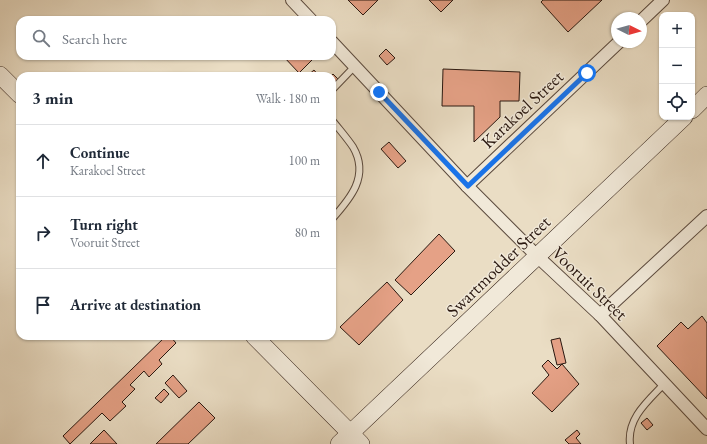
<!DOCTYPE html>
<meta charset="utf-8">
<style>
:root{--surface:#fff;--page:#f6f6f7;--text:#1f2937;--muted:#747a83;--line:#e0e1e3}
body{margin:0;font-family:"EB Garamond",serif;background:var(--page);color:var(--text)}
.controls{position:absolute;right:12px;top:12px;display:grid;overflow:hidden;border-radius:8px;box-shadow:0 1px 3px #0004}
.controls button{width:36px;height:36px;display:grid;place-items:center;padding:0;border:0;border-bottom:1px solid var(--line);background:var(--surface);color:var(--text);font:20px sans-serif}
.compass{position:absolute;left:611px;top:12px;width:36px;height:36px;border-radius:50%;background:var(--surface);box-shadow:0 1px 3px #0004;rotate:95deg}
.stop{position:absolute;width:12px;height:12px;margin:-9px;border:3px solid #1a73e8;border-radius:50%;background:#fff}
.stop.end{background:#1a73e8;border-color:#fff;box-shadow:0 1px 4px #0008}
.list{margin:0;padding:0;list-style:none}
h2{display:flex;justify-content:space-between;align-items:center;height:52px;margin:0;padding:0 16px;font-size:17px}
h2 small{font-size:13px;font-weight:400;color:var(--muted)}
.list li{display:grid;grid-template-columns:26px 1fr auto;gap:12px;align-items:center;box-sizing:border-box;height:72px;padding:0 16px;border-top:1px solid var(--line)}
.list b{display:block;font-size:15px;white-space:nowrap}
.list p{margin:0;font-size:13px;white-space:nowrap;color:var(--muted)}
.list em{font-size:13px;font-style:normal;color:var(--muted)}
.icon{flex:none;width:22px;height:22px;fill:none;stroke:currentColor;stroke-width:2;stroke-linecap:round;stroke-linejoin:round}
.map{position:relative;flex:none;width:707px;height:444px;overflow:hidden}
.search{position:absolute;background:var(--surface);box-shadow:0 1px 3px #0004;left:16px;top:16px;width:320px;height:44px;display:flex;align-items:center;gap:10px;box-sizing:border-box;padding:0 14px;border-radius:12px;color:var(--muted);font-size:15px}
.panel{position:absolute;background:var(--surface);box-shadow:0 1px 3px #0004;left:16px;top:72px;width:320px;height:268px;border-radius:12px}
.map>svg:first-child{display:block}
</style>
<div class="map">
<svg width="707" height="444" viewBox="0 0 707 444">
<rect width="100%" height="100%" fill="#eaddc4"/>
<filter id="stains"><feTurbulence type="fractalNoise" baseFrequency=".005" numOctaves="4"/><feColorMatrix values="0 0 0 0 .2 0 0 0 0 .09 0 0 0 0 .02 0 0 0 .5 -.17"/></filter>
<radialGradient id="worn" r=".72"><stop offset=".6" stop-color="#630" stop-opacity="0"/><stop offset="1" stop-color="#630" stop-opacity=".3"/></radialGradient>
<!-- building -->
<g fill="#e5a186" stroke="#2a1810">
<path d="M 348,0 L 378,0 L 363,15 Z"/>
<path d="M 429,0 L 453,0 L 441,12 Z"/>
<path d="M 543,0 L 602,0 L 568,32 L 541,2 Z"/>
<path d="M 386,49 L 395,58 L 387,65 L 379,56 Z"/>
<path d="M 283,56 L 316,56 L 299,73 Z"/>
<path d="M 443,69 L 520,72 L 519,101 L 500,101 L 500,117 L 474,142 L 474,106 L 442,106 Z"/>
<path d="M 314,70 L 319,76 L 307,76 Z"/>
<path d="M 333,74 L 339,80 L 334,84 L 332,83 L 332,76 L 331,76 Z"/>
<path d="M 389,142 L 406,161 L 398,168 L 381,149 Z"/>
<path d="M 439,234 L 455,251 L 411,295 L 395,280 Z"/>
<path d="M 387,282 L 403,300 L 359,345 L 340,327 Z"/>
<path d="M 702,316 L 707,323 L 707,399 L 657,346 L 681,322 L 688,329 Z"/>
<path d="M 166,336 L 170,336 L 176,343 L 159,360 L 162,364 L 149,377 L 144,371 L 130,385 L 135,389 L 122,402 L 126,406 L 110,421 L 102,413 L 70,444 L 63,436 Z"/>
<path d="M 560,338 L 566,363 L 557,365 L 551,340 Z"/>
<path d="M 548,360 L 557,369 L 562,364 L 579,384 L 552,412 L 532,393 L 549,375 L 542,366 Z"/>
<path d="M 173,375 L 187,391 L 179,398 L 165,383 Z"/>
<path d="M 164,389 L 169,394 L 161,403 L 155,398 Z"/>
<path d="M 199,402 L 215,418 L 188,444 L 156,444 Z"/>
<path d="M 647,418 L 653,425 L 647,430 L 641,423 Z"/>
<path d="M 104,430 L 117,444 L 90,444 Z"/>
<path d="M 577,430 L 580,434 L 576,438 L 581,444 L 569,444 L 565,440 Z"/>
</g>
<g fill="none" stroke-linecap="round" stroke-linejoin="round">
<!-- lane casing -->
<g stroke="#5a493d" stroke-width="8">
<g id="lane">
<path d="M 332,90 L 355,66"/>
<path d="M 332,120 C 339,129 347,138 353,147 C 370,176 350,199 332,219"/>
<path d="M 630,444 C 627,418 648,401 664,384"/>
</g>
</g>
<!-- street casing -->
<g stroke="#5a493d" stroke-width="14">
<g id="street">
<path d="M 292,0 L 311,20"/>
<path d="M 641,21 L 663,0"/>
<path d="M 332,42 L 467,186 L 537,256 L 600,315 L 707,429"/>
<path d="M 467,186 L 619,42"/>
<path d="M 600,315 L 707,216"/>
</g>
</g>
<!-- secondary casing -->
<g stroke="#2a1810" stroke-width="18">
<g id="secondary">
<path d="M 0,75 L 20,95"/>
<path d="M 692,110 L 707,95"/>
<path d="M 254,336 L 361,444"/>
<path d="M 339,444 L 684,117"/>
</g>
</g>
<!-- lane -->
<use href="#lane" stroke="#f1e9d9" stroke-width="6"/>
<!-- street -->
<use href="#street" stroke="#f1e9d9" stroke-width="12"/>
<!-- secondary -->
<use href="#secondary" stroke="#f1e9d9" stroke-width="17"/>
</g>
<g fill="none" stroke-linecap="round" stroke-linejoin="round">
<!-- route -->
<path stroke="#1a73e8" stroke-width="5" d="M 379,92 L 468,186 L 587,73"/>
</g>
<g text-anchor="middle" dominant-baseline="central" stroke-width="3" stroke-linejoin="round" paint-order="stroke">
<!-- street labels -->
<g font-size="18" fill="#2a1810" stroke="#f1e9d9">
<text transform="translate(522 109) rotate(-43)">Karakoel Street</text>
<text transform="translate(498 266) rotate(-44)">Swartmodder Street</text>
<text transform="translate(590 283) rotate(44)">Vooruit Street</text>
</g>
</g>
<rect width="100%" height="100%" filter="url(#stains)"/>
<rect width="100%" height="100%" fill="url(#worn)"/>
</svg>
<div class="controls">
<button>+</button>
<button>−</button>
<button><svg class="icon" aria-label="locate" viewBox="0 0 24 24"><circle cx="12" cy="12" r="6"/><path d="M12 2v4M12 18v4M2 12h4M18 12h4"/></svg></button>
</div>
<svg class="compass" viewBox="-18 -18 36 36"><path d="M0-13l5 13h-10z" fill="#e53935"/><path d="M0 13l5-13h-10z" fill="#747a83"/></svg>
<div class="stop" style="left:587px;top:73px"></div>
<div class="stop end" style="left:379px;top:92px"></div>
<div class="search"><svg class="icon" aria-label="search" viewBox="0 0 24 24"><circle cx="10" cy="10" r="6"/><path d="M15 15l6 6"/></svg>Search here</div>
<section class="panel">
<h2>3 min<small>Walk · 180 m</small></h2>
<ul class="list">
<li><svg class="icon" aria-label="ahead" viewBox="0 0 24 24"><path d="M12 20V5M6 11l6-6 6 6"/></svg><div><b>Continue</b><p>Karakoel Street</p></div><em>100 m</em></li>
<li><svg class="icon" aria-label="right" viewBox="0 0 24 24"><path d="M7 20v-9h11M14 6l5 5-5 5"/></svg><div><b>Turn right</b><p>Vooruit Street</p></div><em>80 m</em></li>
<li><svg class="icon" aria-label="arrive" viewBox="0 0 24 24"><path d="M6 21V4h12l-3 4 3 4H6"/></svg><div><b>Arrive at destination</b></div></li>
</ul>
</section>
</div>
